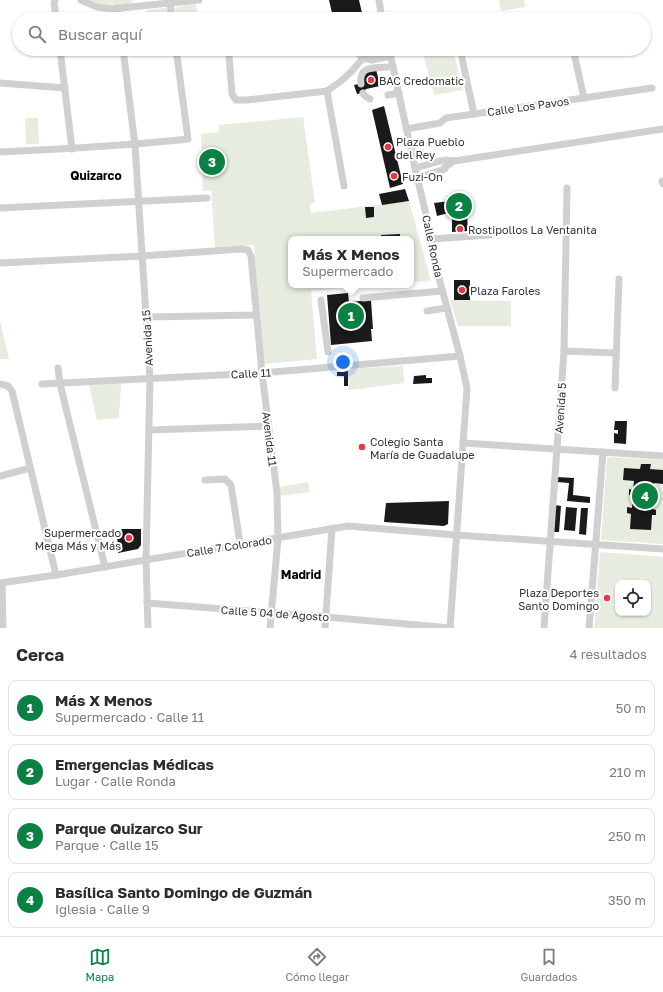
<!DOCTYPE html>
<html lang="es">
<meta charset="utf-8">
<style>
:root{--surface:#fff;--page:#f7f7f7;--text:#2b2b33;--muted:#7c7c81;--line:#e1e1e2;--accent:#0b8043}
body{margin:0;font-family:"Golos Text",sans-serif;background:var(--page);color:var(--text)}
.controls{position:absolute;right:12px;bottom:12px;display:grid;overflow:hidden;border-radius:8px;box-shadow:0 1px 3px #0004}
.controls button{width:36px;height:36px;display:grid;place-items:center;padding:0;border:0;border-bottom:1px solid var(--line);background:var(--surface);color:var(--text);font:20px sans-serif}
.you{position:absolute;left:343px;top:362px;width:14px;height:14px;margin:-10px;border:3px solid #fff;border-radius:50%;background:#1a73e8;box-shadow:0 0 0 6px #1a73e833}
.badge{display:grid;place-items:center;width:26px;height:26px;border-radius:50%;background:var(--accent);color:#fff;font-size:13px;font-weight:700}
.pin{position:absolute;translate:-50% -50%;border:2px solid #fff;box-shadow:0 1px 4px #0006}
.popup{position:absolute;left:288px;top:236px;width:126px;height:52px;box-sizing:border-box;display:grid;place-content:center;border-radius:8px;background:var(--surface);filter:drop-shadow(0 1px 3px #0005);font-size:13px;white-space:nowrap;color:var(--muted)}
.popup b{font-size:15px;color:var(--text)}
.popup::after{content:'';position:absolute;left:50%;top:100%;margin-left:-8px;border:8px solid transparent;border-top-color:var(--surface)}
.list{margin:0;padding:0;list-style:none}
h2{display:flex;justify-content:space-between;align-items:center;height:52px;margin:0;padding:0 16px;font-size:17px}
h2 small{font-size:13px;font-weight:400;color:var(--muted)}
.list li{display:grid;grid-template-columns:26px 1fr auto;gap:12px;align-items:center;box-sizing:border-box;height:56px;margin:0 8px 8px;padding:0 8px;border:1px solid var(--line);border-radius:8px}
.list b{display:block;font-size:15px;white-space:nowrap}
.list p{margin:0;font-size:13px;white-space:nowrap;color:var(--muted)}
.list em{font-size:13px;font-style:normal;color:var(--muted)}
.icon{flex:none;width:22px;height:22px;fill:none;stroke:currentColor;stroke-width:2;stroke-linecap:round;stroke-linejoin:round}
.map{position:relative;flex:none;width:663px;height:628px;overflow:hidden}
.search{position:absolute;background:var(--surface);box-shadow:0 1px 3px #0004;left:12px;right:12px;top:12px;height:44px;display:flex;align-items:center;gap:10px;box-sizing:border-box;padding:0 14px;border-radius:22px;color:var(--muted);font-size:15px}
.sheet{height:308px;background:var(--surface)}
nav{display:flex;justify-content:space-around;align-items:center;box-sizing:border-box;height:56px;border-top:1px solid var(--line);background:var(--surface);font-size:11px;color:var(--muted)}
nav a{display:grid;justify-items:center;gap:2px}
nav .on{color:var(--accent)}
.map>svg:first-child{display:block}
</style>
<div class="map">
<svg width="663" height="628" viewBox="0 0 663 628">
<rect width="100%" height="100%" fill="#fff"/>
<!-- green -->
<g fill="#e6ecdf" fill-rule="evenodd">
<path d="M 91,0 L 133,0 L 133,3 C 120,5 103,8 91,0 Z"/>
<path d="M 499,0 L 524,0 L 525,7 L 501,11 Z"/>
<path d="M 196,4 L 198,19 L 176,19 L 175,8 L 180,6 Z"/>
<path d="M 166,8 L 169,12 L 169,19 L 147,19 L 146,10 Z"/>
<path d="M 422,49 L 453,49 L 463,90 L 434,95 Z"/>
<path d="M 303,117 L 315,203 L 310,204 L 311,213 L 409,201 L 431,281 L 411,282 L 411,239 L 291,239 L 291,285 L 380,285 L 311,291 L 317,359 L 265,364 L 261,360 L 254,245 L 215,247 L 211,190 L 203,191 L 201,134 L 219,132 L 219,125 Z"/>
<path d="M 25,118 L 38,118 L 39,144 L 26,144 Z"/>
<path d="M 450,300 L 511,301 L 511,326 L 458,326 Z"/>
<path d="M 0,321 L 9,359 L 0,359 Z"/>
<path d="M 403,366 L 404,383 L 349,390 L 348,369 Z"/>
<path d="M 121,384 L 119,418 L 97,420 L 89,385 Z"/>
<path d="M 607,457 L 663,460 L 663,470 L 650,469 L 651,464 L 641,464 L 640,469 L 624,468 L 623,480 L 634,481 L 633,490 L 629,490 L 629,495 L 633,495 L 632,508 L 627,508 L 627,513 L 655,515 L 656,510 L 653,509 L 653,497 L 657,497 L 657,491 L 654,491 L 654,483 L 663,484 L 663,544 L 601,540 Z"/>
<path d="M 308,482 L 310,492 L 279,496 L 279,487 Z"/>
<path d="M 600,552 L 663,557 L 663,628 L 594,628 ZM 618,583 L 648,583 L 648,613 L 618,613 Z"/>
</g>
<!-- building -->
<g fill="#1a1a1a">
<path d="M 329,0 L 359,0 L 363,17 L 361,17 L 361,19 L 341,19 L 339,12 L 332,13 Z"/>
<path d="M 376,69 L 380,86 L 366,89 L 363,93 L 357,94 L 354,85 L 364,83 L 364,72 Z"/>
<path d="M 384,106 L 403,184 L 390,188 L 372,110 Z"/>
<path d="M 405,189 L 409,201 L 382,205 L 379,194 Z"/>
<path d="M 466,199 L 468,231 L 452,232 L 452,212 L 437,216 L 434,203 Z"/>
<path d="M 365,207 L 374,207 L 374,217 L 366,218 Z"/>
<path d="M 400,234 L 400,239 L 381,239 L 381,235 Z"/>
<rect x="454" y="280" width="16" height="20"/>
<path d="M 348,293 L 349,302 L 371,300 L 373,329 L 371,329 L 372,341 L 331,345 L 327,295 Z"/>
<path d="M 348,369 L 348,386 L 344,386 L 344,376 L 337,376 L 337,372 L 344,372 L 344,370 Z"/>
<path d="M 426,375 L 426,378 L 432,378 L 432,383 L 413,384 L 414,376 Z"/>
<path d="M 615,421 L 627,421 L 626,444 L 614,443 L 614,433 L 618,434 L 618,430 L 614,430 Z"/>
<path d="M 641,464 L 651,464 L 650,469 L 663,470 L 663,484 L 654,483 L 654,491 L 657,491 L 657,497 L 653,497 L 653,509 L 656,510 L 656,515 L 652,515 L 651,530 L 630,529 L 631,514 L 627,513 L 627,507 L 632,508 L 633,495 L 629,495 L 629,489 L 633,490 L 634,481 L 623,480 L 624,468 L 640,469 Z"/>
<path d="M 557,477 L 574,478 L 573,495 L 590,497 L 590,503 L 567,501 L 569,483 L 557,482 Z"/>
<path d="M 449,501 L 448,524 L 444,526 L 384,522 L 386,503 Z"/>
<path d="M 555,505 L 561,506 L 559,532 L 553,532 Z"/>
<path d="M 566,507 L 577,508 L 575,531 L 564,530 Z"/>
<path d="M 581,508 L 588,508 L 586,535 L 579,534 Z"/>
<path d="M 121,529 L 141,529 L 141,545 L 138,549 L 118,553 L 117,531 L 122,531 Z"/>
</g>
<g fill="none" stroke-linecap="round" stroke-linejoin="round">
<!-- minor -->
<g stroke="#d0d0d0" stroke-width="7">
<path d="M 55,0 L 54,3 L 56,19"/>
<path d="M 81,0 L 97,7 L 111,9 L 199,0"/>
<path d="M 379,0 L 382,19"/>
<path d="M 170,3 L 172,19"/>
<path d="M 117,8 L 119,19"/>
<path d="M 60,49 L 72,149"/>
<path d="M 123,49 L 135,145 L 150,378 L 146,559 L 148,628"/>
<path d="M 233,49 L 230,52 L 229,55 L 232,94 L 236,100 L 247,100 L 327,91 L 341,81 L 352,71 L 363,58"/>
<path d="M 353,49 L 363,58 L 372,60 L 391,56"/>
<path d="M 389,49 L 415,168 L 428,223 L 439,278 L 460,356 L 467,388 L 450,628"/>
<path d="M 460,49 L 474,114"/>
<path d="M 573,49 L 584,98"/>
<path d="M 0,83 L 65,88"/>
<path d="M 361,84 C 358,62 380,70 393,66"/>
<path d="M 327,91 L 344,186"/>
<path d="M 363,93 L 365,96 L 370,99"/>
<path d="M 388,95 L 399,93"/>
<path d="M 406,129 L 440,123 L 446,118 L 652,88"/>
<path d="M 0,152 C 63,149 125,146 188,139 L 176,49"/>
<path d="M 415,168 L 444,160 L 454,161 L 663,129"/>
<path d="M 417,178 L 445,169 L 445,167 L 454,161"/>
<path d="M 662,181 L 663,184"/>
<path d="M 0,208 L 207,198"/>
<path d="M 432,239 L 490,235"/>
<path d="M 0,263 L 142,256 L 242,249 L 248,250 L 251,256 L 262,373 L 277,493 L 278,539 L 270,628"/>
<path d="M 363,298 L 442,291"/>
<path d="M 321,300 L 328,352"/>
<path d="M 427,311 L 447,308"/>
<path d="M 146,317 L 256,315"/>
<path d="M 564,351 L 616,353"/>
<path d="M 58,368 L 60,384 L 105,567"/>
<path d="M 0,384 L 8,386 L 12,391 L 56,575"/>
<path d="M 42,384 L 262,373 L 460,356"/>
<path d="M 615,388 L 619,279"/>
<path d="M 149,430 L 268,426"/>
<path d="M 463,443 L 663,456"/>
<path d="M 0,476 L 30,468"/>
<path d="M 205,480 L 225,479 L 231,485 L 240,543"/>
<path d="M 0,583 L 56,575 L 348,526 L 456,535 L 663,549"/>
<path d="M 2,583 L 3,628"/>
<path d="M 147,603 L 326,617 L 451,628"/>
<path d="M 325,628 L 332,528"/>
<path d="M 544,628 L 564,351 L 567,188"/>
<path d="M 589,628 L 603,452"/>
</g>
</g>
<!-- markers -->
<g fill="#e63946" stroke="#fff" stroke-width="1.5">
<circle cx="371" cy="80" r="4"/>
<circle cx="388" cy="147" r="4"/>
<circle cx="394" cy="176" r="4"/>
<circle cx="460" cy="229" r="4"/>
<circle cx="462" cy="290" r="4"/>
<circle cx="362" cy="447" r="4"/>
<circle cx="129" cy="538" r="4"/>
<circle cx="607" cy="598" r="4"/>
</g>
<g text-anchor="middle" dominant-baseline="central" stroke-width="4" stroke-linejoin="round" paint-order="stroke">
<!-- poi labels -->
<g font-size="11" fill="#333" stroke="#fff" text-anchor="start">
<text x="379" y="80">BAC Credomatic</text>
<text x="396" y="141">Plaza Pueblo<tspan x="396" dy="13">del Rey</tspan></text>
<text x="402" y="176">Fuzi-On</text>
<text x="468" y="229">Rostipollos La Ventanita</text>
<text x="470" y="290">Plaza Faroles</text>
<text x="370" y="441">Colegio Santa<tspan x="370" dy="13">María de Guadalupe</tspan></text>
<text x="121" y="532" text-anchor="end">Supermercado<tspan x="121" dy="13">Mega Más y Más</tspan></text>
<text x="599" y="592" text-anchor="end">Plaza Deportes<tspan x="599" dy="13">Santo Domingo</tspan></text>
</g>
<!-- street labels -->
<g font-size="11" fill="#333" stroke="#fff">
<text transform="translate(528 106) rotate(-8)">Calle Los Pavos</text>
<text transform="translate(433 246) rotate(78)">Calle Ronda</text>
<text transform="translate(147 338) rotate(-93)">Avenida 15</text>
<text transform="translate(251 373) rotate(-3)">Calle 11</text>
<text transform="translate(560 408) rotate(-86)">Avenida 5</text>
<text transform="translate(270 439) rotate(83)">Avenida 11</text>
<text transform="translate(229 546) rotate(-9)">Calle 7 Colorado</text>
<text transform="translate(275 613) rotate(4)">Calle 5 04 de Agosto</text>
</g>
<!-- neighbourhood labels -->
<g font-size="12" font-weight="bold" fill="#000" stroke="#fff">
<text x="96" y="175">Quizarco</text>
<text x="301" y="574">Madrid</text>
</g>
</g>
</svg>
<div class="controls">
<button><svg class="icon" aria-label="locate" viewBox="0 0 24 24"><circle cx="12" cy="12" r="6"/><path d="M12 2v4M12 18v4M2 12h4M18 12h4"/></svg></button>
</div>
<div class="you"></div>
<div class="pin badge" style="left:351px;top:316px">1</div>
<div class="popup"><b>Más X Menos</b>Supermercado</div>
<div class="pin badge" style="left:459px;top:206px">2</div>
<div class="pin badge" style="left:212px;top:162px">3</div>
<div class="pin badge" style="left:645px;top:496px">4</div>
<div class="search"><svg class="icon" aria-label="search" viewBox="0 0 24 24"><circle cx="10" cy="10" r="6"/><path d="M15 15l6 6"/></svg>Buscar aquí</div>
</div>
<section class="sheet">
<h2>Cerca<small>4 resultados</small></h2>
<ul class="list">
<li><span class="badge">1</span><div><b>Más X Menos</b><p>Supermercado · Calle 11</p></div><em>50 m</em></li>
<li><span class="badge">2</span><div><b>Emergencias Médicas</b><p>Lugar · Calle Ronda</p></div><em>210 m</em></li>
<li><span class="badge">3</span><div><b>Parque Quizarco Sur</b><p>Parque · Calle 15</p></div><em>250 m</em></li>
<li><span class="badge">4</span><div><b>Basílica Santo Domingo de Guzmán</b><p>Iglesia · Calle 9</p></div><em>350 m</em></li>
</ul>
</section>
<nav>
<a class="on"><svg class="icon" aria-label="map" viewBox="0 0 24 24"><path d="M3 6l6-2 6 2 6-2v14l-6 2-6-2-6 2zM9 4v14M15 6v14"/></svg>Mapa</a>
<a><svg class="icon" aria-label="directions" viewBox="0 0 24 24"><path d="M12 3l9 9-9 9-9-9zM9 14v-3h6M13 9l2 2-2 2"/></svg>Cómo llegar</a>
<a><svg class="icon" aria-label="saved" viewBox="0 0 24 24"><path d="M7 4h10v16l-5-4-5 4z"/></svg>Guardados</a>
</nav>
